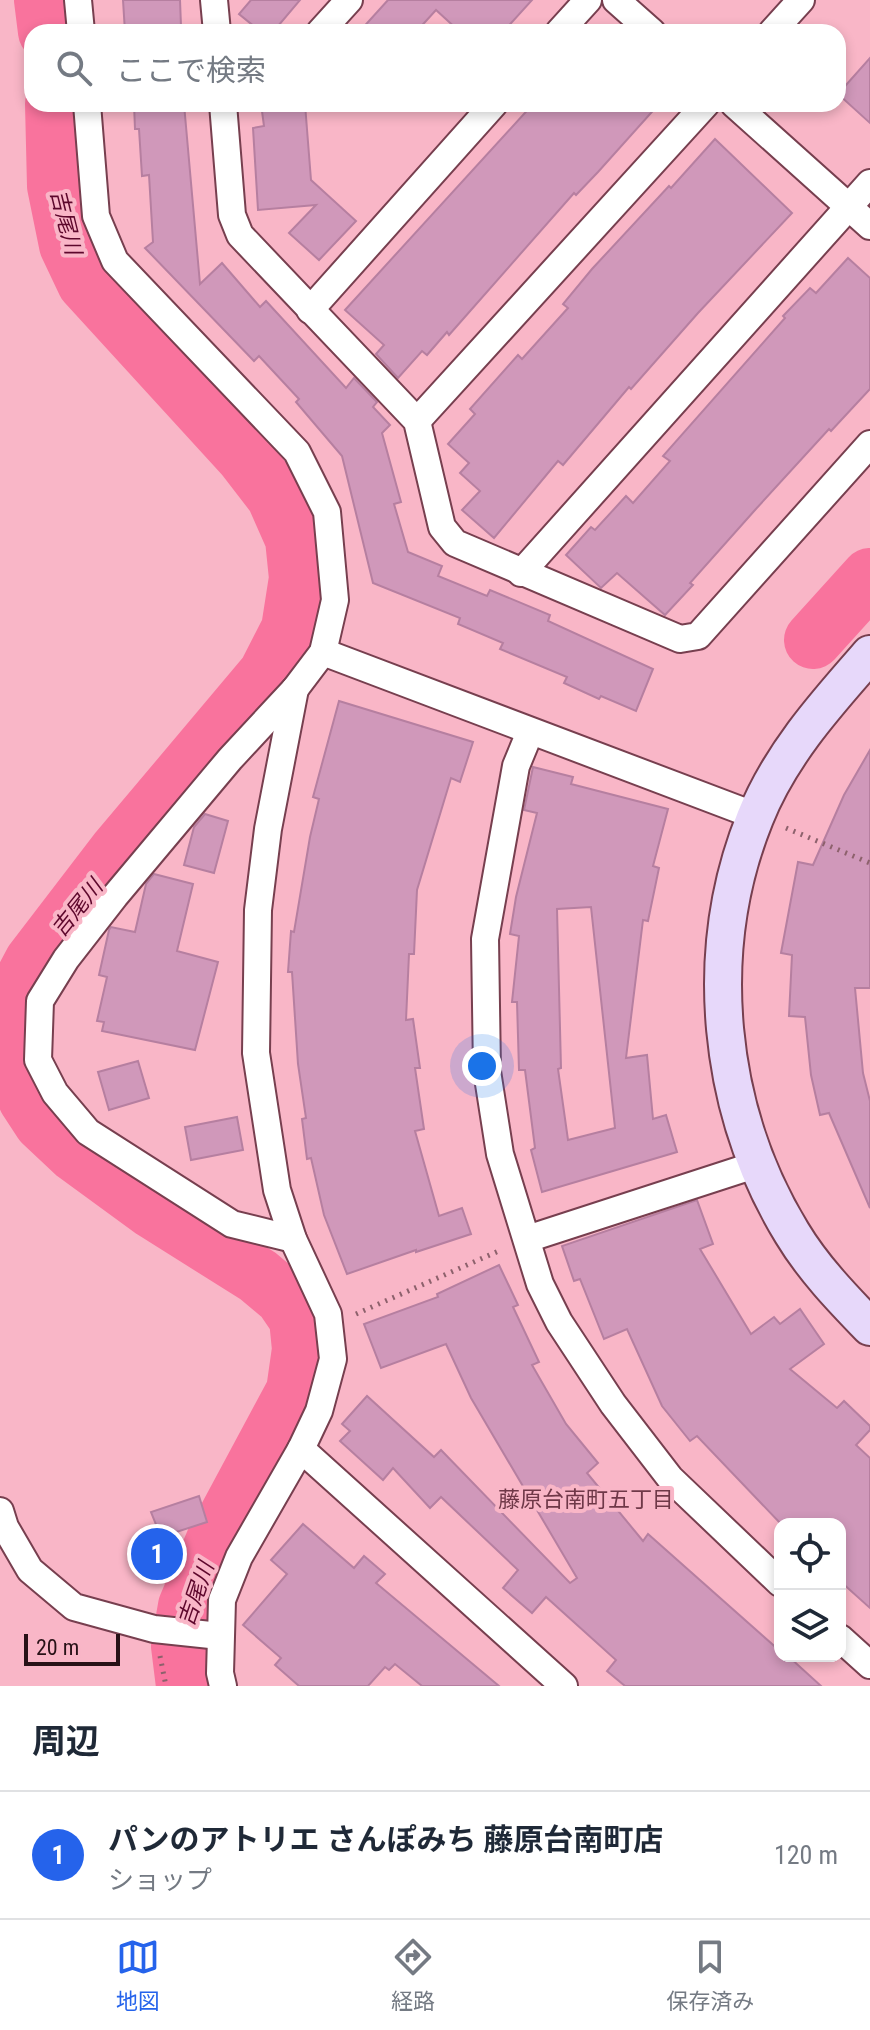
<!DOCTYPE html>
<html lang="ja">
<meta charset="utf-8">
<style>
:root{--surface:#fff;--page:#f2f2f3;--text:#1f2937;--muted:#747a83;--line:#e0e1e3;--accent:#2563eb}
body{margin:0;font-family:"Roboto Condensed","Noto Sans JP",sans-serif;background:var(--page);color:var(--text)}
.controls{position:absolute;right:24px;bottom:24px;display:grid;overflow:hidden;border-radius:16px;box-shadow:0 4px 12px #0003}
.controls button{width:72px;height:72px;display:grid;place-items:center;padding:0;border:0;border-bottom:2px solid var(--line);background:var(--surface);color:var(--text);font:40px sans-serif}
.scale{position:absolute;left:24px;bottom:20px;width:96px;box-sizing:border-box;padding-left:8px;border:4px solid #281117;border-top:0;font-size:22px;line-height:28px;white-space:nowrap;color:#281117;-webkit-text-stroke:6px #f9b6c7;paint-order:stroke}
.you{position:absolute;left:482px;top:1066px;width:28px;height:28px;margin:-20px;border:6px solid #fff;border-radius:50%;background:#1a73e8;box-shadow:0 0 0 12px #1a73e833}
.badge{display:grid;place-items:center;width:52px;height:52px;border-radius:50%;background:var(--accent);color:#fff;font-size:26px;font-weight:700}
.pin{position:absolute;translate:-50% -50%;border:4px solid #fff;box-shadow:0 2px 8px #0006}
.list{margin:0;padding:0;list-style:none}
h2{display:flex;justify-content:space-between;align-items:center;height:104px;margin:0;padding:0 32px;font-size:34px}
h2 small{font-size:26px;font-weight:400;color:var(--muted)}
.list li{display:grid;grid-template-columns:52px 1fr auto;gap:24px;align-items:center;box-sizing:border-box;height:128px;padding:0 32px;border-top:2px solid var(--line)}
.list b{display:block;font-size:30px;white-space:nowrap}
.list p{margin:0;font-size:26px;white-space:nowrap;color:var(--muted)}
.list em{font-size:26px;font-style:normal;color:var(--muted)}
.icon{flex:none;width:44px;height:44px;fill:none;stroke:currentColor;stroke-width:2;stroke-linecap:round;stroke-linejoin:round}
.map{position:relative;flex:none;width:870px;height:1686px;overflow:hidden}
.search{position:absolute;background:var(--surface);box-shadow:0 4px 12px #0003;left:24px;right:24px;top:24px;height:88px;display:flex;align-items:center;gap:20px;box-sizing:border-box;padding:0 28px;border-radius:24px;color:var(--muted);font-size:30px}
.sheet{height:232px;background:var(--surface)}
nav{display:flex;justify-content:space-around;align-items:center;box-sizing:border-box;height:112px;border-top:2px solid var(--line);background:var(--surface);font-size:22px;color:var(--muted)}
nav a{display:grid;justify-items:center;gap:4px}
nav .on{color:var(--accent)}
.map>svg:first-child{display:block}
</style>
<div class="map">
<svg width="870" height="1686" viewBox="0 0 870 1686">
<rect width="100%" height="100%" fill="#f9b6c7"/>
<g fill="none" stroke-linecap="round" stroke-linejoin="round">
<!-- river -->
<g stroke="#f9739d" stroke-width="58">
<path d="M 43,0 L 47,32"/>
<path d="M 54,104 L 56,186 L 68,245 L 86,283 L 245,457 L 275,496 L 294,539 L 298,578 L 290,629 L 267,674 L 118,851 L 33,962 L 17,992 L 13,1031 L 17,1070 L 27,1099 L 42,1122 L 75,1153 L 153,1210 L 258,1276 L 283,1297 L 298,1319 L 301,1349 L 295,1391 L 215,1540 L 187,1606 L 180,1646 L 185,1686"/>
<path d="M 813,640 L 870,577"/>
</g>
</g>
<!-- building -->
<g fill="#d098ba" stroke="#b67fa0" stroke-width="2" fill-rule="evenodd">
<path d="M 123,0 L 180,0 L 181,26 L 160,27 L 161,32 L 125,32 Z"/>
<path d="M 251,0 L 300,0 L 273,32 L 261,32 L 239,14 Z"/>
<path d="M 388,0 L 532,0 L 503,32 L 460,32 L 436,10 L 416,32 L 359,32 Z"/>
<path d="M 870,58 L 870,123 L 838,94 Z"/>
<path d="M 134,104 L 184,104 L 200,284 L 222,263 L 260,307 L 266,301 L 346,388 L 354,378 L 377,402 L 373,407 L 390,425 L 382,433 L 401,502 L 394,504 L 408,552 L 442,566 L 438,576 L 487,596 L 490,590 L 550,615 L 548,621 L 653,669 L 636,711 L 601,696 L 599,699 L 564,683 L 567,677 L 500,649 L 503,643 L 458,624 L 460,618 L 373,583 L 342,456 L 296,402 L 299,399 L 259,356 L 254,361 L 145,248 L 153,242 L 149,175 L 142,176 L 139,129 L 135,129 Z"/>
<path d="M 261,104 L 305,104 L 311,180 L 356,221 L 319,260 L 289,233 L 316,205 L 258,210 L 253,128 L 264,126 Z"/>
<path d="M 533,104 L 659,104 L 598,172 L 576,195 L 574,193 L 449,335 L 447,332 L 427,355 L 422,351 L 398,378 L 376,354 L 384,345 L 345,310 Z"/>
<path d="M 715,139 L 792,213 L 698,313 L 631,389 L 629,387 L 563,465 L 558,461 L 494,538 L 462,510 L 480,491 L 460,473 L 469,463 L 448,444 L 475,414 L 470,409 L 518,355 L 522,359 L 568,308 L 563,304 L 592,269 L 669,186 L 671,188 Z"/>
<path d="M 848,258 L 870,278 L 870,389 L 831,431 L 829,429 L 755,510 L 690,583 L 693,585 L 665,615 L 617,573 L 601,588 L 566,555 L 591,527 L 595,530 L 626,496 L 633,503 L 670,461 L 663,456 L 785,318 L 783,316 L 810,288 L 816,293 Z"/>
<path d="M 339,701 L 473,742 L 460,782 L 451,778 L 417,890 L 414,954 L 409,954 L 406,1020 L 413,1019 L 420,1068 L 415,1068 L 424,1129 L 415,1131 L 439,1216 L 462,1208 L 471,1234 L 416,1252 L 416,1250 L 347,1274 L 324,1215 L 311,1158 L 307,1159 L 302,1119 L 306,1118 L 298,1064 L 292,972 L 288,972 L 291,931 L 294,932 L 310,837 L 319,799 L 313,797 Z"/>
<path d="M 870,750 L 870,988 L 855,988 L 863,1073 L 870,1101 L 870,1208 L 829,1113 L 820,1115 L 811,1075 L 805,1017 L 789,1016 L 792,955 L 781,953 L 798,862 L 813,865 L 844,795 Z"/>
<path d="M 533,767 L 573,777 L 571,784 L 668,809 L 653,866 L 659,868 L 648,921 L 643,920 L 626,1058 L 647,1055 L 653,1119 L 666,1115 L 677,1152 L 542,1192 L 531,1150 L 535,1148 L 525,1070 L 519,1070 L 517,1002 L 512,1002 L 519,936 L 510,934 L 516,897 L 537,813 L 524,810 ZM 591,907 L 615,1128 L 568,1140 L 558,1069 L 561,1068 L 557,909 Z"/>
<path d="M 205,814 L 228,821 L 214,873 L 184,865 L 194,827 Z"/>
<path d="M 154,874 L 193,884 L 177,951 L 218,962 L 195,1050 L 102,1031 L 104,1022 L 97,1021 L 107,977 L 99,975 L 109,930 L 111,927 L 135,932 L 146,884 Z"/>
<path d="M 138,1061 L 149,1098 L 109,1110 L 98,1072 Z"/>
<path d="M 237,1117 L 243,1150 L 191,1160 L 185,1127 Z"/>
<path d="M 697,1200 L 713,1244 L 700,1249 L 751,1334 L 774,1317 L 780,1324 L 800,1309 L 824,1344 L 790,1369 L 837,1408 L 844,1401 L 870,1426 L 870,1430 L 856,1445 L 870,1458 L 870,1608 L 840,1581 L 840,1524 L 781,1524 L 697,1436 L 690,1441 L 662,1406 L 627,1329 L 604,1339 L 580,1279 L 574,1281 L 562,1246 Z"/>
<path d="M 499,1265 L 518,1305 L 513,1307 L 539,1362 L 532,1365 L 566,1424 L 598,1463 L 587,1473 L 643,1541 L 648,1534 L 780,1651 L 780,1656 L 788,1656 L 821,1686 L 625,1686 L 607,1671 L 616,1660 L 546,1597 L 532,1613 L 503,1588 L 518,1570 L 441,1497 L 430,1508 L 393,1468 L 383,1480 L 340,1441 L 350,1431 L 342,1424 L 367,1396 L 434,1457 L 441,1450 L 570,1583 L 577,1578 L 471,1398 L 446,1344 L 381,1368 L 364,1324 L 438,1297 L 437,1294 Z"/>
<path d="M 199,1496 L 207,1522 L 161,1537 L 151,1512 Z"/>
<path d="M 303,1524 L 354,1568 L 364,1556 L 385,1574 L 376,1583 L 499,1686 L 422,1686 L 395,1664 L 389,1670 L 385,1667 L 368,1686 L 299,1686 L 275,1665 L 281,1658 L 243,1625 L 287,1574 L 271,1560 Z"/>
</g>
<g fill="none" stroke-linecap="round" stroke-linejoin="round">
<!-- street casing -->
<g stroke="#773f4f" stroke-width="30">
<g id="street">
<path d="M 78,0 L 81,32"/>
<path d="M 214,0 L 217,32"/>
<path d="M 616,0 L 652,32"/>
<path d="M 320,32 L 349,0"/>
<path d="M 559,32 L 588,0"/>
<path d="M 772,32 L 801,0"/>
<path d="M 87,104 L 96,216 L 115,261 L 297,452 L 327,512 L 335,600 L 323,652 L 295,689 L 230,759 L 115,896 L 66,959 L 40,1001 L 38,1060 L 55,1093 L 88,1132 L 232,1224 L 293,1239"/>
<path d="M 223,104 L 232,215 L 240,235 L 417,421 L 442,527 L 455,543 L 680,639 L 698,636 L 870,444"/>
<path d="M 734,104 L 870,226"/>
<path d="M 310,310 L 494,104"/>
<path d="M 417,421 L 706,104"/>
<path d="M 521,573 L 870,183"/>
<path d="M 323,652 L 756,816"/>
<path d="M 530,732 L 516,766 L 485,939 L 487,1071 L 500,1154 L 540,1284 L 559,1322 L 613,1404 L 670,1478 L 780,1583"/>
<path d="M 527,1239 L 758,1164"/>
<path d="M 301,1449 L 564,1686"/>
<path d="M 0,1511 L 5,1527 L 30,1570 L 74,1607 L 154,1629 L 220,1636"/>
<path d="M 840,1638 L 870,1665"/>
<path d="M 223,1686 L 220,1673 L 222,1600 L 239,1557 L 301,1449 L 319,1411 L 333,1359 L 328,1314 L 293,1239 L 277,1190 L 256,1053 L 258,910 L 268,829 L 295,689"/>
</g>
</g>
<!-- secondary casing -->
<g stroke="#773f4f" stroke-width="40">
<path id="secondary" d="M 870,654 C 826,704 780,755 755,818 C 701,952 717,1110 792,1233 C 813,1268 842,1298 870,1327"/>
</g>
<!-- path -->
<g stroke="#8d616c" stroke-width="5" stroke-dasharray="2 6" stroke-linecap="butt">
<path d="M 786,828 L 870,863"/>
<path d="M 356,1314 L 501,1250"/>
<path d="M 160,1656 L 166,1686"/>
</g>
<!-- street -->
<use href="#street" stroke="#fff" stroke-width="26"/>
<!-- secondary -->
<use href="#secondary" stroke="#e7d8fa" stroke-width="36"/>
</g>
<g text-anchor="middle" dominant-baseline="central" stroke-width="8" stroke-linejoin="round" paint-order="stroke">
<!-- water labels -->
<g font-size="22" font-style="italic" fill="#5d072c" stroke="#f9b6c7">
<text transform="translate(66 222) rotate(76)">吉尾川</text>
<text transform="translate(77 908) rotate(-51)">吉尾川</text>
<text transform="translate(196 1594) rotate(-71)">吉尾川</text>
</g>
<!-- neighbourhood labels -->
<g font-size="22" fill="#6f3848" stroke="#f9b6c7">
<text x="586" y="1499">藤原台南町五丁目</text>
</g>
</g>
</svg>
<div class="controls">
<button><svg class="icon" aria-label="locate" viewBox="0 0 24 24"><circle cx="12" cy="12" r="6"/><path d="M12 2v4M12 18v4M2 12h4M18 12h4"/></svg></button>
<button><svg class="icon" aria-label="layers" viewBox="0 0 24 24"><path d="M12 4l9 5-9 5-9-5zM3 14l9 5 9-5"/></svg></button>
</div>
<div class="scale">20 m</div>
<div class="you"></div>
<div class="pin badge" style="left:157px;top:1554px">1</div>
<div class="search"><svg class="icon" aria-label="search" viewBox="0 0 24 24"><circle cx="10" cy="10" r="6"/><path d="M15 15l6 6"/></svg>ここで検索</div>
</div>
<section class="sheet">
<h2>周辺<small></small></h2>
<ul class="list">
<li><span class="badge">1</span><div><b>パンのアトリエ さんぽみち 藤原台南町店</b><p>ショップ</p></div><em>120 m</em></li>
</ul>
</section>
<nav>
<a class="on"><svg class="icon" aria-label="map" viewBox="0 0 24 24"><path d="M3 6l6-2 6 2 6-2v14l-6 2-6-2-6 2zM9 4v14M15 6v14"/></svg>地図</a>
<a><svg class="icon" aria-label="directions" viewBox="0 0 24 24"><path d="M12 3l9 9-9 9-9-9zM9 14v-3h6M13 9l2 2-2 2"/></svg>経路</a>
<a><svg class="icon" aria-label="saved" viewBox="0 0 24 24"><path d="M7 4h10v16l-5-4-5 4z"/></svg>保存済み</a>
</nav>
